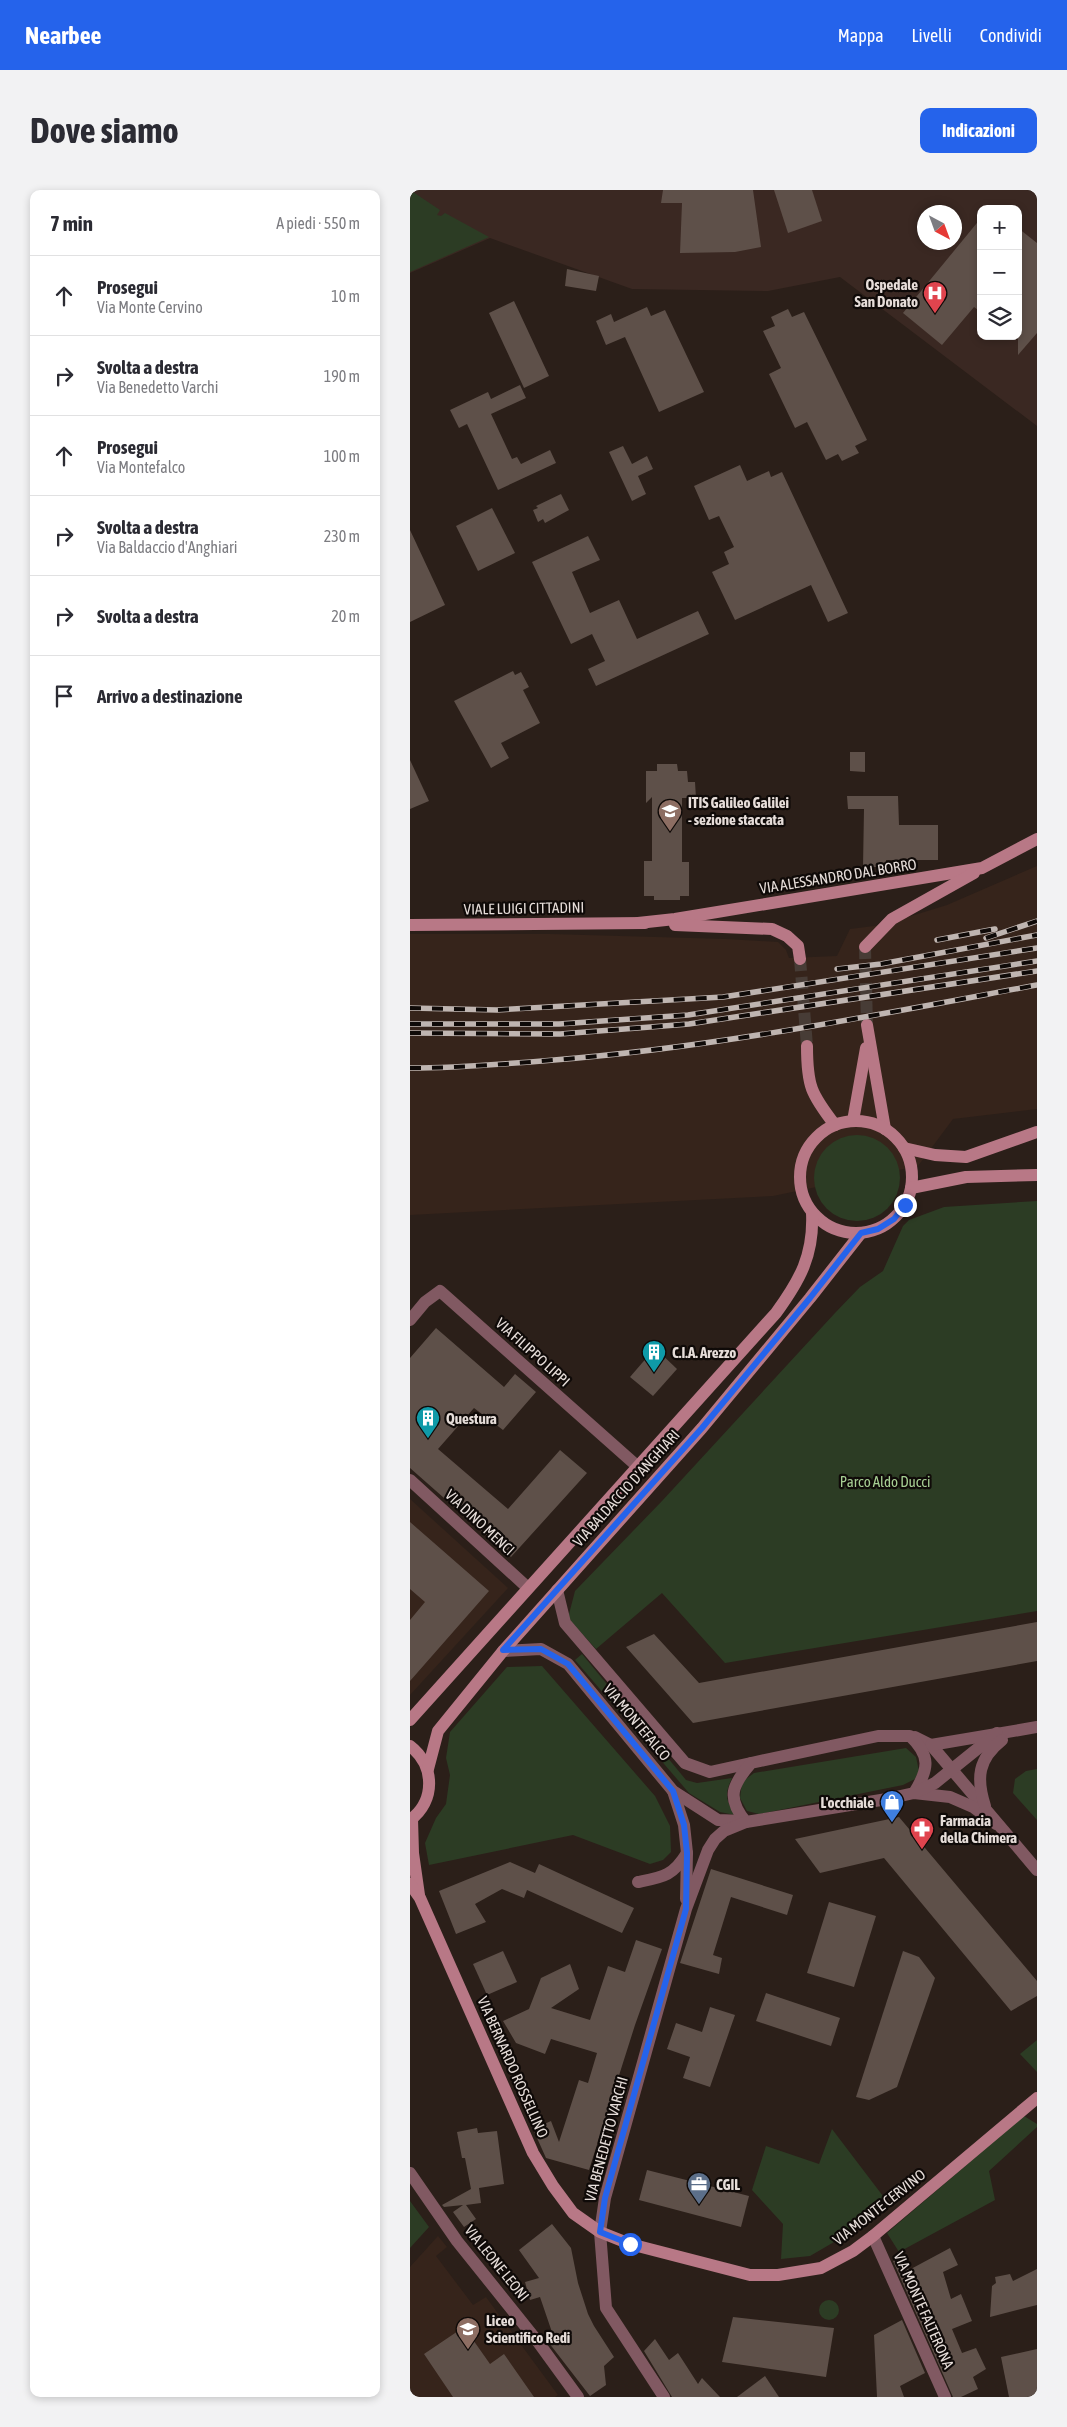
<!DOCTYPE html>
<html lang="it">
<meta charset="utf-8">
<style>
:root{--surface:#fff;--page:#f2f2f3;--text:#2b2b33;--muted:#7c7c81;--line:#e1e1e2;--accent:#2563eb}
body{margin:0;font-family:"Asap Condensed",sans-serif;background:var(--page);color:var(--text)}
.controls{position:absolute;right:15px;top:15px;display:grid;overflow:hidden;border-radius:10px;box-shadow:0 2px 8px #0003}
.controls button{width:45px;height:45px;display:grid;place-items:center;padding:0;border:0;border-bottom:1px solid var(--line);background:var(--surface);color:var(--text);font:25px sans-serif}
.compass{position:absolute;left:507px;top:15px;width:45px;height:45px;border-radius:50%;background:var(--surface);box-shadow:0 2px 8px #0003;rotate:139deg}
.stop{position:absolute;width:15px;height:15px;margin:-11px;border:4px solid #2563eb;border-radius:50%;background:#fff}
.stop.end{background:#2563eb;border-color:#fff;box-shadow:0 1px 5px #0008}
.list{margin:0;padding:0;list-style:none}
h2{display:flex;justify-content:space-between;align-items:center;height:65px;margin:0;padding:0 20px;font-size:21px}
h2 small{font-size:16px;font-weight:400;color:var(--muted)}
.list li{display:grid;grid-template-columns:32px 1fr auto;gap:15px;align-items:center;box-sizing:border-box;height:80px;padding:0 20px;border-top:1px solid var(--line)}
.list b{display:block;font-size:19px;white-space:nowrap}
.list p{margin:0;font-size:16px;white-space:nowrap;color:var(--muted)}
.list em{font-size:16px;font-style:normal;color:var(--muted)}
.icon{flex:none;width:28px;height:28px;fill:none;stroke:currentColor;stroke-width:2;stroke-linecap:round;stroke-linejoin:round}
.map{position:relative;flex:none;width:627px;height:2207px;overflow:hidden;border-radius:10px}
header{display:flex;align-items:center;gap:30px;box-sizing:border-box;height:70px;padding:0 25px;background:var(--accent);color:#fff}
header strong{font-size:24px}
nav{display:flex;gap:28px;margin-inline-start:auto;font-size:18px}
.intro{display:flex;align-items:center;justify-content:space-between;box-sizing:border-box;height:120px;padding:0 30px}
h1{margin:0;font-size:35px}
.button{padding:12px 22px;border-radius:10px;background:var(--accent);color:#fff;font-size:18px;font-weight:700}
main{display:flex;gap:30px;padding:0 30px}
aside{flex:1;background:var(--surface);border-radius:10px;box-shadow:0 2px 8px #0003}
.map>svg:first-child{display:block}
</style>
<header>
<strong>Nearbee</strong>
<nav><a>Mappa</a><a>Livelli</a><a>Condividi</a></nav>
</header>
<div class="intro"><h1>Dove siamo</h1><a class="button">Indicazioni</a></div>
<main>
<aside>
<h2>7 min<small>A piedi · 550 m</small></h2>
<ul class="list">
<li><svg class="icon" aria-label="ahead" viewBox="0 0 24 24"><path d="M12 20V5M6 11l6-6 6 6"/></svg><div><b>Prosegui</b><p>Via Monte Cervino</p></div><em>10 m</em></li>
<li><svg class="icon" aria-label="right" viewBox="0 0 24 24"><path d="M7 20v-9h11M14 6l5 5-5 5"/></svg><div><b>Svolta a destra</b><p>Via Benedetto Varchi</p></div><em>190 m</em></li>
<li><svg class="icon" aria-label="ahead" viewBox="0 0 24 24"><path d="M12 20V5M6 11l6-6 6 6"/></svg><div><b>Prosegui</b><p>Via Montefalco</p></div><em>100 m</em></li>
<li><svg class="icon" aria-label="right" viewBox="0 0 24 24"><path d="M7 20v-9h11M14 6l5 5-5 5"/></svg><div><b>Svolta a destra</b><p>Via Baldaccio d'Anghiari</p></div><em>230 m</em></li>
<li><svg class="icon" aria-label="right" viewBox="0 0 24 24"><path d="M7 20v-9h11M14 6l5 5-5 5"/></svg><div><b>Svolta a destra</b></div><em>20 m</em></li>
<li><svg class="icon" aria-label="arrive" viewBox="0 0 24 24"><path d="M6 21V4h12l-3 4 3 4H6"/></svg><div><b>Arrivo a destinazione</b></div></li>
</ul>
</aside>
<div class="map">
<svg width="627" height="2207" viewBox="0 0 627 2207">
<rect width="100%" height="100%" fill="#2b1f19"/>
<!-- built -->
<g fill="#36241b">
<path d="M 627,676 L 627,919 L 543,929 L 508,976 L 363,1006 L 0,1025 L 0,744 L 140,744 L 316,749 L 368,752 L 376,760 L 379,768 L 427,766 L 440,739 L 472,735 L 537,715 Z"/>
<path d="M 0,1309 L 98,1398 L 0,1505 Z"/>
<path d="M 28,2046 L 37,2057 L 26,2066 L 63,2115 L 76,2107 L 148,2205 L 145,2207 L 0,2207 L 0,2077 Z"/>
</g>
<!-- medical -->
<path fill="#3a2822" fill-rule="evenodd" d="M 0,0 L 627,0 L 627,236 L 430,87 L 358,101 L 222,99 L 80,48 L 0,83 ZM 571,19 L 608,19 L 608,146 L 571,146 ZM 514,22 L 544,22 L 544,52 L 514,52 Z"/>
<!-- green -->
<g fill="#2c3c24">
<path d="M 0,0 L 30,20 L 27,25 L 31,26 L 35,23 L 79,47 L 0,82 Z"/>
<circle cx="447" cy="988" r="43"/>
<path d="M 627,1011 L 627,1421 L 315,1473 L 252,1403 L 186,1459 L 158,1428 L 165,1401 L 252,1311 L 425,1123 L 450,1097 L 473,1081 L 493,1036 L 499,1030 L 534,1017 Z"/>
<path d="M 172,1464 L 276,1590 L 287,1593 L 322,1588 C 314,1605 316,1610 325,1625 L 310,1622 L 279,1603 L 165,1470 Z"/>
<path d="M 132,1476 L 245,1606 L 260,1636 L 261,1662 L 253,1670 L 240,1674 L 163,1645 L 19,1675 L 15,1653 L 26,1628 L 36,1614 L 40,1585 L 36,1568 L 40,1542 L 97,1477 Z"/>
<path d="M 496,1558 L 506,1567 L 509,1581 L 505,1589 L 493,1595 L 349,1624 L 337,1621 L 330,1608 L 332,1592 L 344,1583 Z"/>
<path d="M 627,1579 L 627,1630 L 603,1603 L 605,1589 L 616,1581 Z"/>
<path d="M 627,1850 L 627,1882 L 610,1864 Z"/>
<path d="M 614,1926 L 627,1934 L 627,1937 L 579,1981 L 585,2010 L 489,2062 L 477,2043 Z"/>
<path d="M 422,1939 L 479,2014 L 443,2041 L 400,2066 L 371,2069 L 373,2034 L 342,2000 L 356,1956 L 409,1974 Z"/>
<path d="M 0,2011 L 19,2037 L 0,2058 Z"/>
<circle cx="419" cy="2120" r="10"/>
</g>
<!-- building -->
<g fill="#5e5049">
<path d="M 253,0 L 343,0 L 351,57 L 325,62 L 270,63 L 272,13 L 251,13 Z"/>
<path d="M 364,0 L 402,0 L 412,31 L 378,43 Z"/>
<path d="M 571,28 L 571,122 L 564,117 L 532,155 L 493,123 Z"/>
<path d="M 608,38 L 627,53 L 627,143 L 608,165 Z"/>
<path d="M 157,79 L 189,86 L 186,101 L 155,96 Z"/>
<path d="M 104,111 L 139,186 L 114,198 L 79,123 Z"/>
<path d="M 237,117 L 241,126 L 255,120 L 294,202 L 249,222 L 215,147 L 196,155 L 186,131 L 201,124 L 204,132 Z"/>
<path d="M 378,119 L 382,127 L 394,122 L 457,250 L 445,256 L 449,263 L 432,271 L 428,264 L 416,270 L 397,232 L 385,238 L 359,184 L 371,178 L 353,141 L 365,136 L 361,127 Z"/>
<path d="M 110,195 L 116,208 L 81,224 L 102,269 L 107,267 L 111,274 L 140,260 L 146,273 L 88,300 L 57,234 L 49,238 L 40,220 L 78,202 L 81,209 Z"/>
<path d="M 213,256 L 222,274 L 237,266 L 243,279 L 228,286 L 236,304 L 222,311 L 199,262 Z"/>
<path d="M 330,275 L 337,291 L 359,281 L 361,287 L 372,282 L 438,423 L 418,432 L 401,395 L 325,430 L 302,382 L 319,374 L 314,362 L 324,357 L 309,326 L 299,330 L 284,296 Z"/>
<path d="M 151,304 L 159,320 L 135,333 L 133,329 L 128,332 L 123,320 L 128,318 L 126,316 Z"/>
<path d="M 82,318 L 105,363 L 68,381 L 46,336 Z"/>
<path d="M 0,340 L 35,415 L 0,432 Z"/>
<path d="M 178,346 L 190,370 L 162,382 L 180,423 L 209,410 L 227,449 L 288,421 L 299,444 L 186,496 L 178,479 L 195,471 L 182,444 L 161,454 L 122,372 Z"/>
<path d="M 103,481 L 105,485 L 111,482 L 119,497 L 113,500 L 130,533 L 91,553 L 99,568 L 81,578 L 44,511 Z"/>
<path d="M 440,562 L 455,562 L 455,582 L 440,581 Z"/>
<path d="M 0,570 L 19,611 L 0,619 Z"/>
<path d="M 247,574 L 267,574 L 268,581 L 277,581 L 278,592 L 285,592 L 286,608 L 272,608 L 272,672 L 279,672 L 279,706 L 270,706 L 270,710 L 244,710 L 244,706 L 234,706 L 234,671 L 242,671 L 242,607 L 236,613 L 236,581 L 247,581 Z"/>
<path d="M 437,606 L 488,606 L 489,635 L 528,635 L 528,670 L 476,670 L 476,677 L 453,677 L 454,619 L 438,619 Z"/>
<path d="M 26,1138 L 94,1197 L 105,1184 L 126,1202 L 93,1240 L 64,1218 L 28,1259 L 98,1319 L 150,1260 L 177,1283 L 101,1367 L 0,1278 L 0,1168 Z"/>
<path d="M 245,1158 L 267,1179 L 243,1206 L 220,1187 Z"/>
<path d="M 0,1332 L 79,1401 L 0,1491 L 0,1430 L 15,1412 L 0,1399 Z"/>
<path d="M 627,1432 L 627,1471 L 283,1533 L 216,1457 L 244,1444 L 289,1493 Z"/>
<path d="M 489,1627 L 627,1791 L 627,1806 L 601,1821 L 474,1668 L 410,1683 L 385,1649 Z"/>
<path d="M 100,1672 L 125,1683 L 129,1674 L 224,1718 L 212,1743 L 117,1700 L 114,1708 L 92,1699 L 65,1714 L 76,1732 L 46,1744 L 29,1701 Z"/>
<path d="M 301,1679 L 383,1705 L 377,1725 L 321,1707 L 303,1765 L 312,1768 L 309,1784 L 270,1773 Z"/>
<path d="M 419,1712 L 466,1726 L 444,1797 L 397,1783 Z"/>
<path d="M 226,1750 L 252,1759 L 225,1835 L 179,1980 L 136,1968 L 123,1939 L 141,1931 L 149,1952 L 169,1890 L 178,1893 L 187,1863 L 141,1849 L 135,1864 L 106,1853 L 93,1831 L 119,1819 L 131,1788 L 160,1774 L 169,1799 L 141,1818 L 180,1830 L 198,1776 L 215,1782 Z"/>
<path d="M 93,1761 L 107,1792 L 77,1805 L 63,1774 Z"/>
<path d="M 493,1761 L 509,1767 L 525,1788 L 487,1897 L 459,1910 L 446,1907 Z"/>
<path d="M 356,1803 L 430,1828 L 421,1856 L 346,1831 Z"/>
<path d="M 300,1817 L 325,1825 L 300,1897 L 273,1888 L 280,1867 L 257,1859 L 266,1833 L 292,1842 Z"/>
<path d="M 67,1938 L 68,1943 L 87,1941 L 94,1994 L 69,1998 L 71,2013 L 56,2015 L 66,2029 L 54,2037 L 43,2022 L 53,2015 L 34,2017 L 32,2015 L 61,1999 L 55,1968 L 52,1968 L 47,1942 Z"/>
<path d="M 237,1980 L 339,2006 L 331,2037 L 229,2010 Z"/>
<path d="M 142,2034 L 161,2058 L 168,2093 L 178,2124 L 184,2136 L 204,2167 L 194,2176 L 196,2195 L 180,2206 L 139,2153 L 145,2151 L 130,2107 L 120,2110 L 115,2092 L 129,2088 L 109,2060 Z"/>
<path d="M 540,2058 L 548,2075 L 533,2082 L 541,2109 L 551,2104 L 562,2131 L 542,2139 L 552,2163 L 566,2158 L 576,2179 L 563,2187 L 568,2199 L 551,2207 L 543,2207 L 483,2071 L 492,2066 L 499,2080 Z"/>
<path d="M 627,2079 L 627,2115 L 580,2127 L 582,2096 L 586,2093 L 585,2087 L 600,2084 L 603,2091 Z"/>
<path d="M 323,2127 L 424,2138 L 416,2187 L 312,2172 Z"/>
<path d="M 492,2130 L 515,2183 L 490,2196 L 494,2207 L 467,2207 L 464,2145 Z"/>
<path d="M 54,2137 L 80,2174 L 94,2164 L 124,2207 L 43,2207 L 14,2164 Z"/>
<path d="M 245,2149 L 259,2170 L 268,2163 L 288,2194 L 292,2188 L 310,2207 L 262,2207 L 234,2161 Z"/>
<path d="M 627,2159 L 627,2207 L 599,2207 L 591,2167 Z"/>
<path d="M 355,2186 L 369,2207 L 327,2207 Z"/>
</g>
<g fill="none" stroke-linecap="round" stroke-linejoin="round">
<!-- secondary-tunnel -->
<g stroke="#473c36" stroke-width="12" stroke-dasharray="12 6" stroke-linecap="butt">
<path d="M 455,757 L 457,835"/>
<path d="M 390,769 L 397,856"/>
</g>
<!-- minor -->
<g stroke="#815962" stroke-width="12">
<path d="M 0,1130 L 15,1112 L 30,1101 L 227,1276"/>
<path d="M 0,1290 L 118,1398"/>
<path d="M 147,1400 L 155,1433 L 275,1573 L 300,1582 L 341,1573"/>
<path d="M 93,1461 L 131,1459 L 158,1474 L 263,1601 L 308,1630 L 333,1631"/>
<path d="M 505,1547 L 521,1555 L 627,1680"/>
<path d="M 521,1555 L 627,1537"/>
<path d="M 263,1601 L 274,1635 L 277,1663 L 276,1709"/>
<path d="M 504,1603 C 519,1579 521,1566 500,1546 L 468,1546 L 341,1573 C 322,1595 316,1608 336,1632 L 477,1609 L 504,1603 L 540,1607 L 563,1617 L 586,1634"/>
<path d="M 504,1603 L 525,1593 L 587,1543"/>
<path d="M 575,1616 C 566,1588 568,1569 592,1550"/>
<path d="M 228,1692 C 253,1687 263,1686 277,1663"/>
<path d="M 0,1983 L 47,2051 L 128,2152 L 168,2207"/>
<path d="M 190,2042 L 195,2008 L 276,1719 L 298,1660 L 305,1649 L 314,1641 L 336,1632"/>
<path d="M 463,2046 L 535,2207"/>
</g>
<!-- tertiary -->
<path stroke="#815962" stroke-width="12" d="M 190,2042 L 196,2118 L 254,2207"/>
<!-- secondary -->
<g stroke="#b87886" stroke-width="12">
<path d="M 228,733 L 265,729 L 572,678 L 627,649"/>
<path d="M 0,735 L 235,733"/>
<path d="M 265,735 L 362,739 L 377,746 L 388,756 L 390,769"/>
<path d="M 455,757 L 482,729 L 564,683"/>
<path d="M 457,835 L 475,939"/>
<path d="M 397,856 C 397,896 401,904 425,935"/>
<circle cx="446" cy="987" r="56"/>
<path d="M 443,931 L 456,858"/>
<path d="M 494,958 L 525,965 L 556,967 L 627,942"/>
<path d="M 501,998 L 556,987 L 627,985"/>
<path d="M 0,1530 L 366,1123 C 390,1090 404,1065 402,1023"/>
<path d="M 0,1556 C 25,1575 26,1611 0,1630"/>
<path d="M 18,1579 L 28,1541 L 93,1461 L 292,1238 L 400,1108 L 451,1043"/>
<path d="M 2,1629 L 3,1663 L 9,1705"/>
<path d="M 0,1694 L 10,1708 L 123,1963 L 143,1996 L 163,2023 L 190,2042 L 220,2054 L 340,2085 L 368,2085 L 411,2078 L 443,2061 L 463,2046 L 627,1908"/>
</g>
<!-- rail casing -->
<g stroke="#bfb5b1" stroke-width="5.5">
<g id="rail">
<path d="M 576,748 L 627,731"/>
<path d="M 527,750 L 585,739"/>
<path d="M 427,779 L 471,774 L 627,745"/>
<path d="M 0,818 L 87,820 L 313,807 L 627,758"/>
<path d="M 0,834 L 149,834 L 278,825 L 627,771"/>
<path d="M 0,843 L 150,844 L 279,834 L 627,781"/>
<path d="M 0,878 C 48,878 96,874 144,870 C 307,857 466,825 627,795"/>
</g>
</g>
<!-- rail -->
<use href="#rail" stroke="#0f0a08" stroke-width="4" stroke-dasharray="11" stroke-linecap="butt"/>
</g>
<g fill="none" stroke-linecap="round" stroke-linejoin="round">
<!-- route -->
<path stroke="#2563eb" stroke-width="6" d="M 220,2054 L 190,2042 L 195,2008 L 276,1719 L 277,1663 L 274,1635 L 263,1601 L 158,1474 L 131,1459 L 93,1460 L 292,1238 L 400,1108 L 451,1043 L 468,1039 L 484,1029 L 495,1015"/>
</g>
<!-- icons -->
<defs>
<g id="hospital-pin" transform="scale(1.25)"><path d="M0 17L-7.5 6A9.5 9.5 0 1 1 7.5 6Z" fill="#e0444e" stroke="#0f0a08"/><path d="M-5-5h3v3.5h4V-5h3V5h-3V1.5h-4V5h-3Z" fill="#fff"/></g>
<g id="school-pin" transform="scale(1.25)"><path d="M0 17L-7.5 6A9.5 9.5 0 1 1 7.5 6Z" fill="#8d6e63" stroke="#0f0a08"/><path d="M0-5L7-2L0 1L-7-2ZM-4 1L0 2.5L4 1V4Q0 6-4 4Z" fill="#fff"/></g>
<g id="building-pin" transform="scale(1.25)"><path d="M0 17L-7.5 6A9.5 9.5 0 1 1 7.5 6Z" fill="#0f9aa8" stroke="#0f0a08"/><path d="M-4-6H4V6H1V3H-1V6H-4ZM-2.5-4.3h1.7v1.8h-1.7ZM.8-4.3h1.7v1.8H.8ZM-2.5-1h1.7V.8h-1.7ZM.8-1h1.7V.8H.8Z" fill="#fff"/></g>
<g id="shop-pin" transform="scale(1.25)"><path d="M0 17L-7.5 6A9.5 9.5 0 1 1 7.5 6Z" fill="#3f7fe0" stroke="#0f0a08"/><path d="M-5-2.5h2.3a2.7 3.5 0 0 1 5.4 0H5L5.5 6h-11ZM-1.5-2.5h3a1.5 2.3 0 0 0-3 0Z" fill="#fff"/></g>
<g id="pharmacy-pin" transform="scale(1.25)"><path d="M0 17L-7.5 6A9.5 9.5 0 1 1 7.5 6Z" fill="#e0444e" stroke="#0f0a08"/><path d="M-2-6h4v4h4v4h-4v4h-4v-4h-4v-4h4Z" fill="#fff"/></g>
<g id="office-pin" transform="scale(1.25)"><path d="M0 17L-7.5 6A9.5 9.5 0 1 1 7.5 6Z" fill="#5c6f8a" stroke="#0f0a08"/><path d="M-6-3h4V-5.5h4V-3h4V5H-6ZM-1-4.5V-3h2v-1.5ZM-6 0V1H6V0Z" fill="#fff"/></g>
<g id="university-pin" transform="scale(1.25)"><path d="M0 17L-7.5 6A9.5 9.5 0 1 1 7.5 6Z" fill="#8d6e63" stroke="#0f0a08"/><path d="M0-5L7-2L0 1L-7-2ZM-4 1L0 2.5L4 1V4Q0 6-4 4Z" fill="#fff"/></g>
</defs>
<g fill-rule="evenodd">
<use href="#hospital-pin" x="525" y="103"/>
<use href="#school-pin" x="260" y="621"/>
<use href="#building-pin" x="244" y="1162"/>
<use href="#building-pin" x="18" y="1228"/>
<use href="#shop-pin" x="482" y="1612"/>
<use href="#pharmacy-pin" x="512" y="1639"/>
<use href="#office-pin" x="289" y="1994"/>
<use href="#university-pin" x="58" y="2139"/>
</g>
<g text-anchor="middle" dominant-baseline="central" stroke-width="4.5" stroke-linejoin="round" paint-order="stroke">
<!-- poi labels -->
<g font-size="15" font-weight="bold" fill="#e6ddd9" stroke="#0f0a08" text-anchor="start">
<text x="508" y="94" text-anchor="end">Ospedale<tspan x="508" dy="17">San Donato</tspan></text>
<text x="278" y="612">ITIS Galileo Galilei<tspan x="278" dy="17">- sezione staccata</tspan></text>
<text x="262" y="1162">C.I.A. Arezzo</text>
<text x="36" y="1228">Questura</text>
<text x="464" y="1612" text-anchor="end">L'occhiale</text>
<text x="530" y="1630">Farmacia<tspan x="530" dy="17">della Chimera</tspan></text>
<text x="306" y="1994">CGIL</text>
<text x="76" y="2130">Liceo<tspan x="76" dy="17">Scientifico Redi</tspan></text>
</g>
<!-- street labels -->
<g font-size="15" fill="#e6ddd9" stroke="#0f0a08">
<text transform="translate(428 686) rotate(-9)">VIA ALESSANDRO DAL BORRO</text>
<text transform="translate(114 718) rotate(-1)">VIALE LUIGI CITTADINI</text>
<text transform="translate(123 1162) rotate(42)">VIA FILIPPO LIPPI</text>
<text transform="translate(216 1298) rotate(-48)">VIA BALDACCIO D'ANGHIARI</text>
<text transform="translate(70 1332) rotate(43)">VIA DINO MENCI</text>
<text transform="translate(227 1532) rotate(50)">VIA MONTEFALCO</text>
<text transform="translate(103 1877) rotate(66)">VIA BERNARDO ROSSELLINO</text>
<text transform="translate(196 1949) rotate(-75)">VIA BENEDETTO VARCHI</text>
<text transform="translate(469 2017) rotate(-38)">VIA MONTE CERVINO</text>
<text transform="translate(87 2073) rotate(51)">VIA LEONE LEONI</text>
<text transform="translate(514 2120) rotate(66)">VIA MONTE FALTERONA</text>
</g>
<!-- park labels -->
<g font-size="15" fill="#a6ce93" stroke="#0f0a08">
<text x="475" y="1291">Parco Aldo Ducci</text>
</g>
</g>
</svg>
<div class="controls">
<button>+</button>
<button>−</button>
<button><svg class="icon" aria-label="layers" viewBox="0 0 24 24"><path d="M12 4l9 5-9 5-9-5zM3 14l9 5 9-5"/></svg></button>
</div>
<svg class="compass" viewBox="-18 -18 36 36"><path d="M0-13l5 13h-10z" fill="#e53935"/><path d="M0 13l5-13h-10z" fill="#7c7c81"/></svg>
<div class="stop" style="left:220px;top:2054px"></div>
<div class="stop end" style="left:495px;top:1015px"></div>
</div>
</main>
